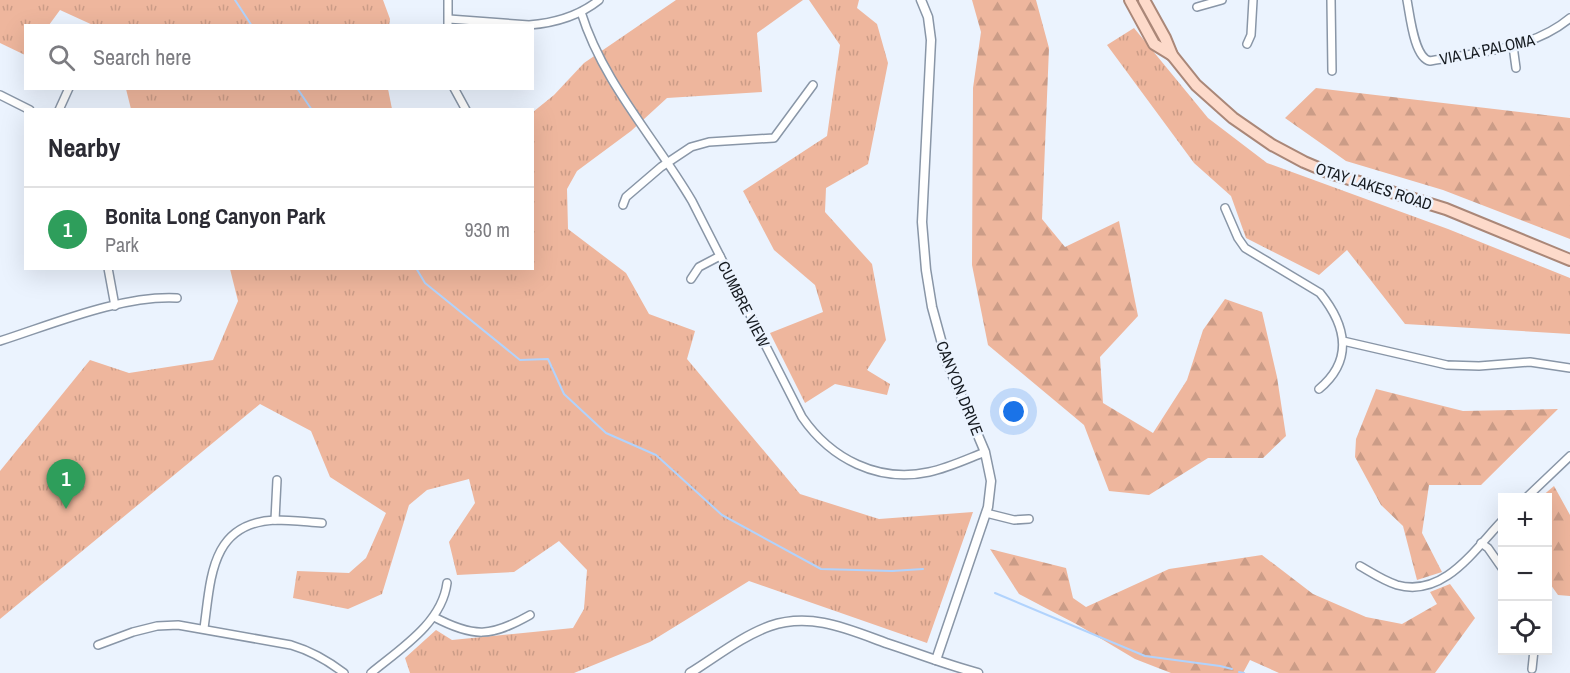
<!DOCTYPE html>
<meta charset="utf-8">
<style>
:root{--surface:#fff;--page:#f7f7f7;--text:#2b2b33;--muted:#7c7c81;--line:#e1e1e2;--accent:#b45309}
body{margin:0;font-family:"Archivo Narrow",sans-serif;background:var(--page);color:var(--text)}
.controls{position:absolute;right:18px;bottom:18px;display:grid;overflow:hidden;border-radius:0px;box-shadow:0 6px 24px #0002}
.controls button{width:54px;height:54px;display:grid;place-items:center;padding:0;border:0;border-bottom:2px solid var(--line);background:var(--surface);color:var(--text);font:30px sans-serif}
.you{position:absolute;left:1014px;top:412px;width:21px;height:21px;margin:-15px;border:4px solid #fff;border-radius:50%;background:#1a73e8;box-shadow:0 0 0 9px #1a73e833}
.badge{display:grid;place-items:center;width:39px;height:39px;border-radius:50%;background:var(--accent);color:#fff;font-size:20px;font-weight:700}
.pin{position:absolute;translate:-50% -50px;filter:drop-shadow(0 2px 3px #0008)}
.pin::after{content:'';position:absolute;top:32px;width:21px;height:18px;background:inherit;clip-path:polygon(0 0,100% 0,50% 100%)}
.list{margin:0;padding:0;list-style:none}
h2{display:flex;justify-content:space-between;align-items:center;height:78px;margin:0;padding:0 24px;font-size:26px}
h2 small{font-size:20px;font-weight:400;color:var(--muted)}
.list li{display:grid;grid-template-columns:39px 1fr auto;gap:18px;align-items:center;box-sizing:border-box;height:84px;padding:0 24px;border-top:2px solid var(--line)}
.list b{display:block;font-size:22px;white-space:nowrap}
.list p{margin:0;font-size:20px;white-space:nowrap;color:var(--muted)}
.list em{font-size:20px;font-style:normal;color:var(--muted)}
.icon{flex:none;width:33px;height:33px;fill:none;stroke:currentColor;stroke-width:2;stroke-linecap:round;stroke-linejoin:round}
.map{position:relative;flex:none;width:1570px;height:673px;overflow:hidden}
.search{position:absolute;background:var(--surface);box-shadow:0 6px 24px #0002;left:24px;top:24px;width:510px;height:66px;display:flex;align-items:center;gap:15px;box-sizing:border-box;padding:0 21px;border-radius:0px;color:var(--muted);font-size:22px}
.panel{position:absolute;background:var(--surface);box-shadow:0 6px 24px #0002;left:24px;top:108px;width:510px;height:162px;border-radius:0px}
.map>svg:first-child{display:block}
</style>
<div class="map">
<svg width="1570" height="673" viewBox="0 0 1570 673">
<defs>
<pattern id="grass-tufts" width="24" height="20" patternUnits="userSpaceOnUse" patternTransform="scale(1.5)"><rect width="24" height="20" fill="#eeb69d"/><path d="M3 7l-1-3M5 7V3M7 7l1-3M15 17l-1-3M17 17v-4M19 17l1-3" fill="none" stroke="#cb9c87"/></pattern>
<pattern id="forest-firs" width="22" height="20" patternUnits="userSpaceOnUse" patternTransform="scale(1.5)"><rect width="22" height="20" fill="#eeb69d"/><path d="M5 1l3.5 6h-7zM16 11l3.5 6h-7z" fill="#cb9c87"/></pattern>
</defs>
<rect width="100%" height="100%" fill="#ebf3fe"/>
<!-- grass -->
<g fill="url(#grass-tufts)">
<path d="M 0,0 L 383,0 L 390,19 L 389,26 L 95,26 L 60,10 L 49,25 L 26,26 L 25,55 L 0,43 Z"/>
<path d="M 676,0 L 803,0 L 757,33 L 762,92 L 667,98 L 631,131 L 577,171 L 567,189 L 568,229 L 626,273 L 649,314 L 695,331 L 687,359 L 800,494 L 879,519 L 973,512 L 927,643 L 749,581 L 650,642 L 574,673 L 410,673 L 405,658 L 436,630 L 452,640 L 573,628 L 584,609 L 587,570 L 559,541 L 514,572 L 457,575 L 449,542 L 475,503 L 469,479 L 427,490 L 409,505 L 382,594 L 348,609 L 293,598 L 297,571 L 349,573 L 366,558 L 386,513 L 330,477 L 311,431 L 260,404 L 0,619 L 0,471 L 90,360 L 129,373 L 213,360 L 238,301 L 230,269 L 532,268 L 533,112 L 554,95 L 584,63 Z"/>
<path d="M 809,0 L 859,0 L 857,8 L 877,24 L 888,63 L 868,164 L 826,188 L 825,212 L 872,264 L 886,340 L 867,370 L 890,384 L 887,395 L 835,384 L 805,403 L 770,333 L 823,312 L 815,285 L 774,250 L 743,191 L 827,136 L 840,45 Z"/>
<path d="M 1134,28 L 1208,118 L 1267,163 L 1448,229 L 1570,278 L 1570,334 L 1405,324 L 1347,250 L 1319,275 L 1246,238 L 1231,196 L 1194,163 L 1107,45 Z"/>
<path d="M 126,89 L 388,89 L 392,109 L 131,109 Z"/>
</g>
<!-- forest -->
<g fill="url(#forest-firs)">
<path d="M 972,0 L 1036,0 L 1049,48 L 1042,219 L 1065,247 L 1119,221 L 1138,316 L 1100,357 L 1103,403 L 1153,433 L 1187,380 L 1203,330 L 1225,299 L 1262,312 L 1277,377 L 1286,436 L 1263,458 L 1208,458 L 1149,495 L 1109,491 L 1084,425 L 988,345 L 972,265 L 973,88 L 981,32 Z"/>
<path d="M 1316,88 L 1570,118 L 1570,239 L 1443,190 L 1346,161 L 1285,118 Z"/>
<path d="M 1376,389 L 1463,411 L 1558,409 L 1481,485 L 1429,485 L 1422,533 L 1442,572 L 1417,580 L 1403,526 L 1381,505 L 1355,457 L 1356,439 Z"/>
<path d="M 1554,486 L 1570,515 L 1570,596 L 1558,595 L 1548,581 L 1548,498 L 1541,497 Z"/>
<path d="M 990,549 L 1066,568 L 1073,598 L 1086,607 L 1169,569 L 1262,555 L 1313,594 L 1366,617 L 1402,624 L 1437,604 L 1430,592 L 1450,584 L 1475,618 L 1435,673 L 1279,673 L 1250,660 L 1243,673 L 1171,673 L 1135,659 L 1078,625 L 1019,594 Z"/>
</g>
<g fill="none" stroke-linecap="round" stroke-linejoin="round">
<!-- stream -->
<g stroke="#b1d3fd" stroke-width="2">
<path d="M 235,0 L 252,26"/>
<path d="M 297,88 L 312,110"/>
<path d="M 416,268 L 425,283 L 520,360 L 548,359 L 564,394 L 606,433 L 656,455 L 722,515 L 821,569 L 892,571 L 923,569"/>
<path d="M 995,593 L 1145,656 L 1220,666 L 1232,669"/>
<path d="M 1239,672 L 1244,673"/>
</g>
<!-- minor casing -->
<g stroke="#8996a7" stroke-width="10">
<g id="minor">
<path d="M 448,0 L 448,26"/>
<path d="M 1331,0 L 1332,71"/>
<path d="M 1407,0 C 1410,15 1414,58 1430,61 C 1478,52 1532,50 1570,18"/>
<path d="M 1197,7 L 1222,0"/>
<path d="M 581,12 C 603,83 655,138 692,201 L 802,417 C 831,459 878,483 929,472 C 948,468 967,459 985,452"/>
<path d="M 449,19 L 529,25 C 554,23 579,16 599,0"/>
<path d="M 1247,44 L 1251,35 L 1253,0"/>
<path d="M 1513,46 L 1516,68"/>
<path d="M 454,88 L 466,110"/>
<path d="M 0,95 L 30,110"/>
<path d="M 59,110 L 69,88"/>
<path d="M 623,205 L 626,197 L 661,167 L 691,147 L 709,142 L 774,138 L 813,85"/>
<path d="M 1225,208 L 1238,238 L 1245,248 L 1320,293 C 1346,325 1354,360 1319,389"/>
<path d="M 108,268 L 115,306"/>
<path d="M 691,279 L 699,267 L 720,256"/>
<path d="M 0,341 C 53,324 122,295 177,298"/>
<path d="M 1343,341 L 1447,365 L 1479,366 L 1530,362 L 1570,368"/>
<path d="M 1526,498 L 1570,456"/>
<path d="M 986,513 L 1014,520 L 1029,519"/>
<path d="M 275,520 L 277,480"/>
<path d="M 1481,543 L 1488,548 L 1502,568"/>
<path d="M 1360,566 C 1372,573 1384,581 1397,585 C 1444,598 1474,550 1502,521"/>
<path d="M 434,617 C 474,638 491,637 530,615"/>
<path d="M 204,628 C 211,579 210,523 275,520 C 291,520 307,522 322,523"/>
<path d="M 98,645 L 133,632 L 157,626 L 178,625 L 291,645 C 311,651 327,660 344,673"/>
<path d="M 1532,669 L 1534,650"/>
<path d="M 371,673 C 400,649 442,623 447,583"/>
</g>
</g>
<!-- tertiary casing -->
<g stroke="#8996a7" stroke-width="11">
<g id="tertiary">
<path d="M 921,0 L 928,17 L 931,40 L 922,222 L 926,270 L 932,307 L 947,362 L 985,452 L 991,481 L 988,507 L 936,660"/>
<path d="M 690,673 C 716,657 742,636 770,626 C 811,612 848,629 886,643 C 917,653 947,665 978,673"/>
</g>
</g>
<!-- primary casing -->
<g stroke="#aa8778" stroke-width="14">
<g id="primary">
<path d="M 1130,0 L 1154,44 L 1172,55"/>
<path d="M 1144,0 L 1165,38 L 1172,55 L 1196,85 L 1233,118 L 1272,145 L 1304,162 L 1330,173 L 1446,209 L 1570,260"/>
</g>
</g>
<!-- minor -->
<use href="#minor" stroke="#fff" stroke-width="7"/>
<!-- tertiary -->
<use href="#tertiary" stroke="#fff" stroke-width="8"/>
<!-- primary -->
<use href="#primary" stroke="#fddaca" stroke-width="10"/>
</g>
<g text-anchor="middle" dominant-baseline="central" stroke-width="5" stroke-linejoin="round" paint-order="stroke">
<!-- street labels -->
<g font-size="16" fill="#151a20" stroke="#ebf3fe">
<text transform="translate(1487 49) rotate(-12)">VIA LA PALOMA</text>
<text transform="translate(1374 186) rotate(18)">OTAY LAKES ROAD</text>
<text transform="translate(744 304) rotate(63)">CUMBRE VIEW</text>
<text transform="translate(960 388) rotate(68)">CANYON DRIVE</text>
</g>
</g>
</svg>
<div class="controls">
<button>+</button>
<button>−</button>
<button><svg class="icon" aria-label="locate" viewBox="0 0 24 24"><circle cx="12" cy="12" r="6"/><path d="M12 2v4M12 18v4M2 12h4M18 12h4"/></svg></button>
</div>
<div class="you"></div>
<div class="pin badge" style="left:66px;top:509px;background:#2e9e5b">1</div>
<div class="search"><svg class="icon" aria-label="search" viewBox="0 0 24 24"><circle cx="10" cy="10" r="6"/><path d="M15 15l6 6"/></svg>Search here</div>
<section class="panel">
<h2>Nearby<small></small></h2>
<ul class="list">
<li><span class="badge" style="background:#2e9e5b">1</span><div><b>Bonita Long Canyon Park</b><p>Park</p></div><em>930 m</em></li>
</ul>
</section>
</div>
